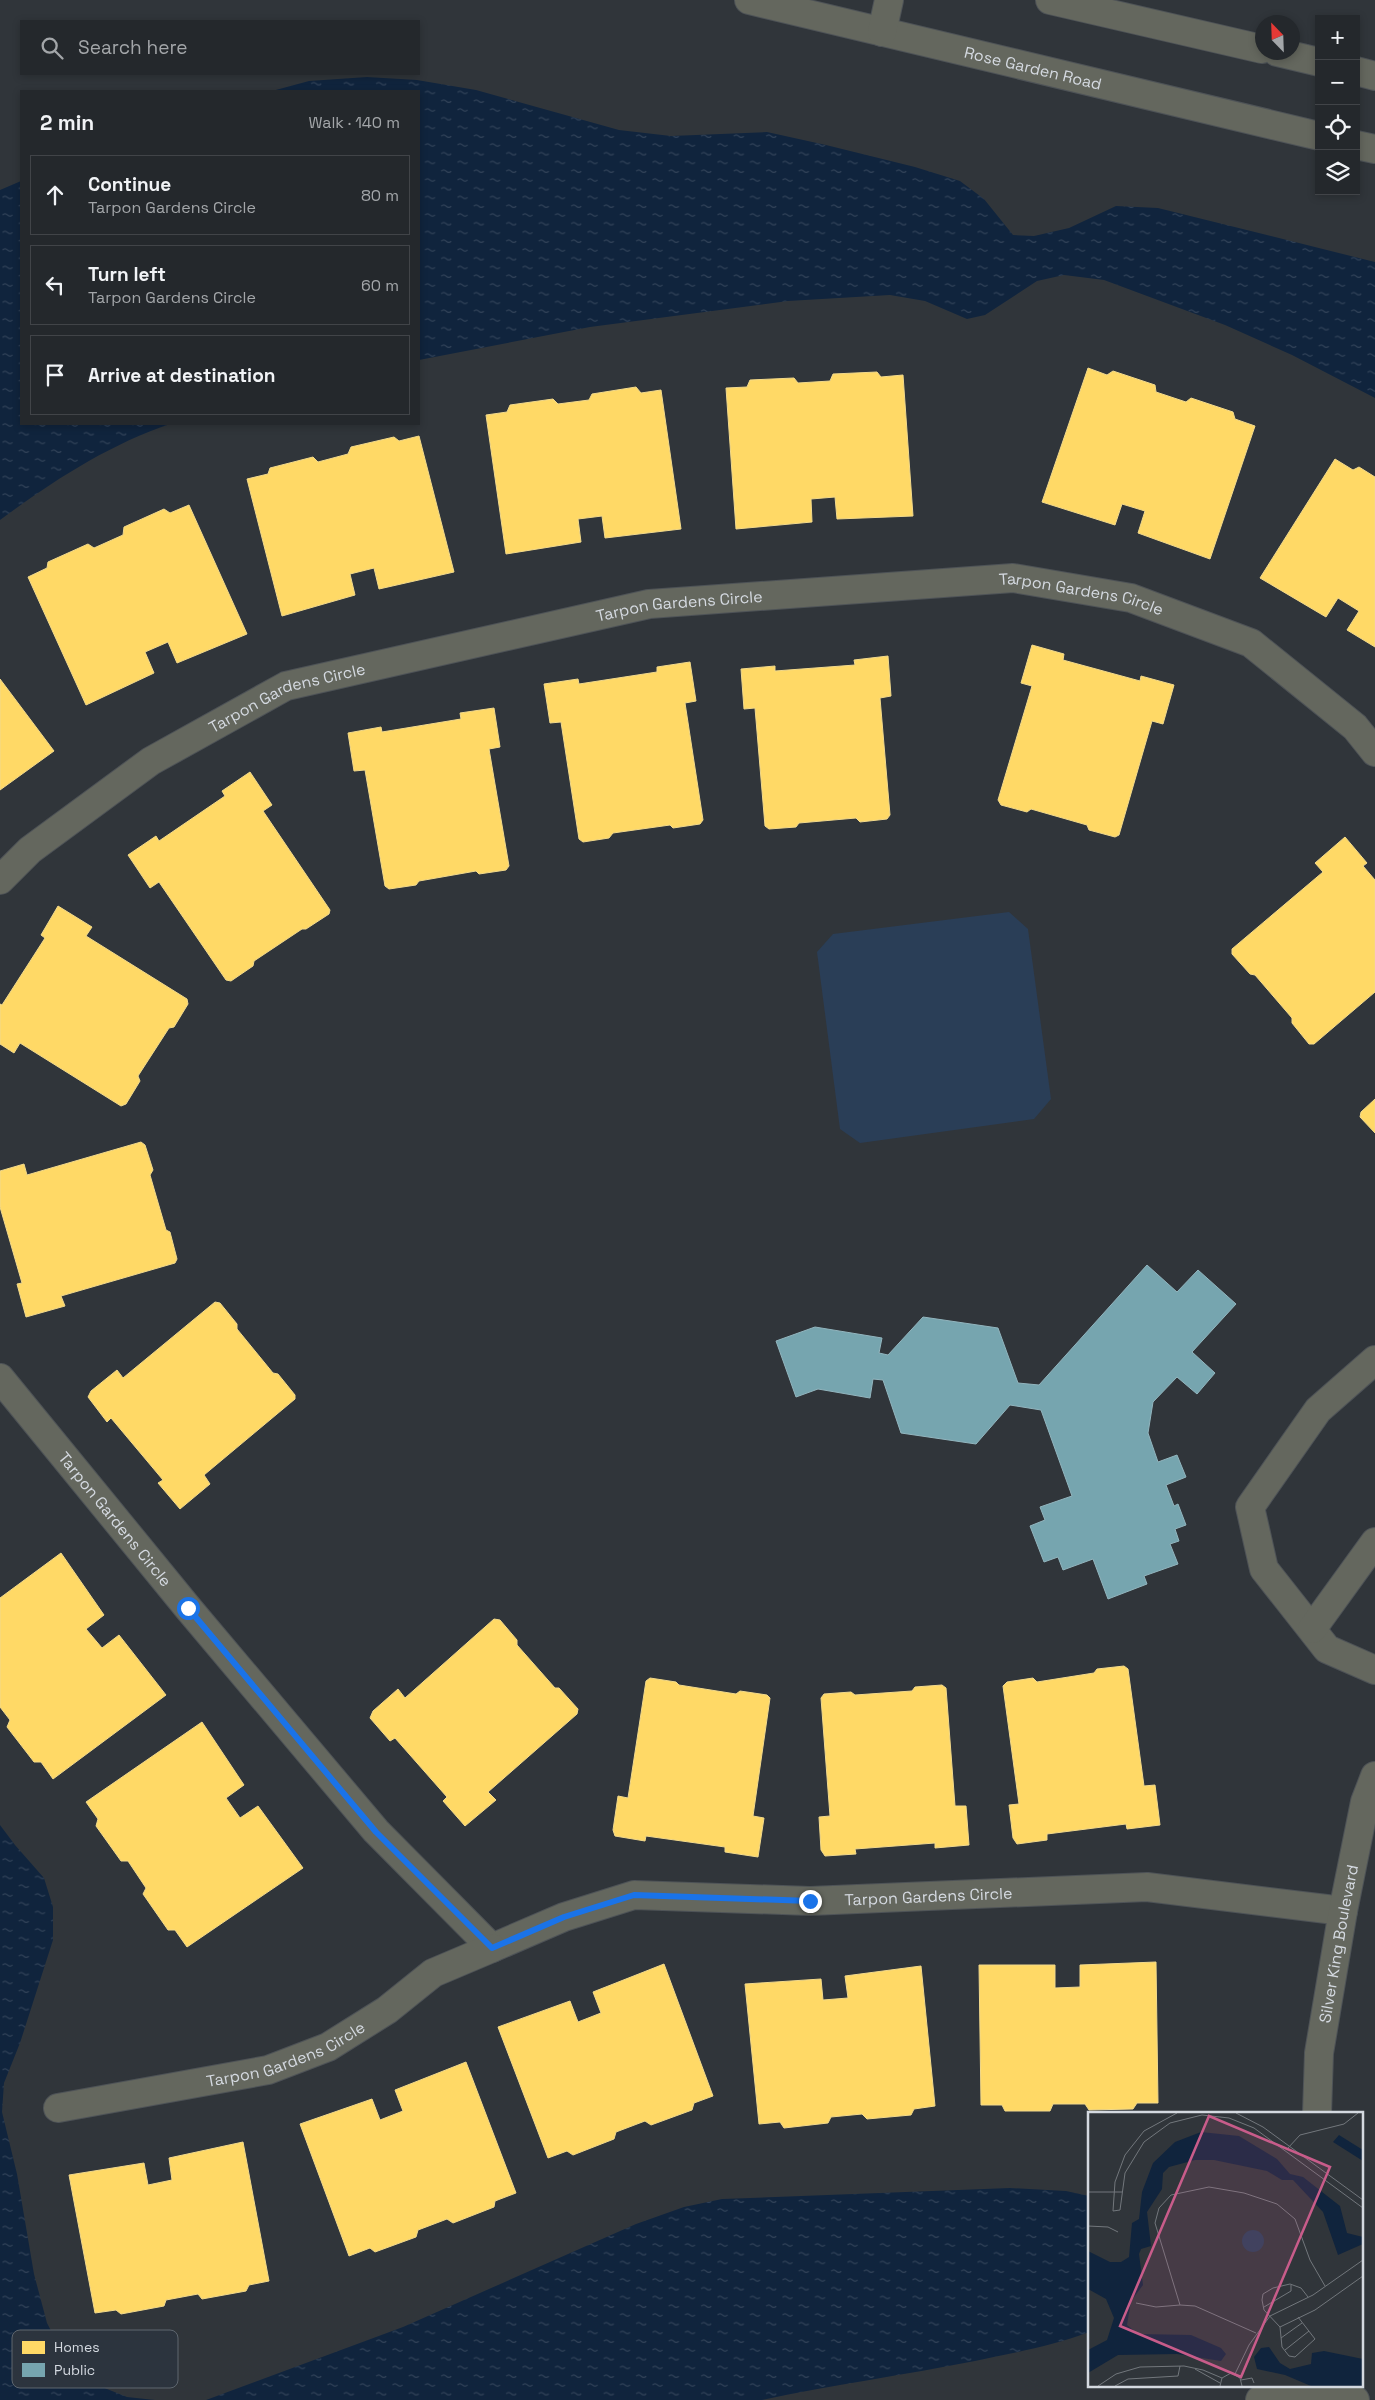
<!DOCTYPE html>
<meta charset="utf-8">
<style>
:root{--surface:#24282c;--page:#303438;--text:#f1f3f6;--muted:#a3a6a9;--line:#414448}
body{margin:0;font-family:"Space Grotesk",sans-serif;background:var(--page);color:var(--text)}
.controls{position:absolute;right:15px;top:15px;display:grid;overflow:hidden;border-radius:0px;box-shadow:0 2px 8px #0003}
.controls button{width:45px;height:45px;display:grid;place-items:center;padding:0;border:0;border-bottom:1px solid var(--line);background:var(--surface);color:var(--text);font:25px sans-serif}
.compass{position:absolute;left:1255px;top:15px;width:45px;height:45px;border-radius:50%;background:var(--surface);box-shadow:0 2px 8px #0003;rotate:337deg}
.stop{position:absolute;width:15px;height:15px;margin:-11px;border:4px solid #1a73e8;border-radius:50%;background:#fff}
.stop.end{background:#1a73e8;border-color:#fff;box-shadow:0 1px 5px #0008}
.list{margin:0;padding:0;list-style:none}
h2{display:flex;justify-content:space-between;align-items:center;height:65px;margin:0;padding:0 20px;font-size:21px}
h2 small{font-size:16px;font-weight:400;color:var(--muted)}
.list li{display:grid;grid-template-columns:32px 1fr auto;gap:15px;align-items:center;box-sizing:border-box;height:80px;margin:0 10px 10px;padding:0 10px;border:1px solid var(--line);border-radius:0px}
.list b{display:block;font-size:19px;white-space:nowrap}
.list p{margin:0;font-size:16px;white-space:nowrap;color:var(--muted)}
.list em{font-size:16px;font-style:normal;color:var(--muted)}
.icon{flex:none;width:28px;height:28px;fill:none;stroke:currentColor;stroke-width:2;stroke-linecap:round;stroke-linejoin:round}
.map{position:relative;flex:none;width:1375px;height:2400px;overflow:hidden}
.search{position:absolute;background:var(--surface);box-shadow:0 2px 8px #0003;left:20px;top:20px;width:400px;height:55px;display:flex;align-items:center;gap:12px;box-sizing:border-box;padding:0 18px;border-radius:0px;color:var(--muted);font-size:19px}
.panel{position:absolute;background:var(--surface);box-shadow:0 2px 8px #0003;left:20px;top:90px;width:400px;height:335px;border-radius:0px}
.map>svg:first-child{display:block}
</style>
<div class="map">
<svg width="1375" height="2400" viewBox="0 0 1375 2400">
<defs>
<pattern id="water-ripples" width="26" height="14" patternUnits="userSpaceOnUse" patternTransform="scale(1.25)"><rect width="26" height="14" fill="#10243d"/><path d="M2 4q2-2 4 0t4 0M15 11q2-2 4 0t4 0" fill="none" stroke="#324359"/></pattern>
</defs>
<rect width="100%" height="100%" fill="#30353a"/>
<!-- green -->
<path fill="#2a3e57" d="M 1009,912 L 1028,929 L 1051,1099 L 1034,1119 L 860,1143 L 840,1129 L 817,952 L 833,934 Z"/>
<!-- water -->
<g fill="url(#water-ripples)">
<path d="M 367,77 L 417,80 L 476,90 L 619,130 L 671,136 L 767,132 L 826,145 L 915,167 L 960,181 L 984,199 L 1013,235 L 1034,236 L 1069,228 L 1116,206 L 1158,208 L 1375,262 L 1375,398 L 1292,355 L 1225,325 L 1104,280 L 1064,275 L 1037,281 L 985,315 L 967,319 L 925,301 L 890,295 L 788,301 L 590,327 L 419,360 L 419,91 L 272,91 L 309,81 Z"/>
<path d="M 21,181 L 21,424 L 170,424 C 108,445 53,481 0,520 L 0,190 Z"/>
<path d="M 0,1825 L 15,1845 L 44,1878 L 53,1907 L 53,1940 L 20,2043 L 4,2083 L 2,2112 L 17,2174 L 34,2274 L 47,2323 L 63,2354 L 92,2383 L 127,2397 L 155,2400 L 0,2400 Z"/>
<path d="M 1010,2188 L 1066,2191 L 1089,2196 L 1089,2332 C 1053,2346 1012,2353 975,2361 C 904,2375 832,2385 762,2400 L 206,2400 L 403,2327 L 636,2224 L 684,2207 L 722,2199 Z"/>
</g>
<!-- homes -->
<g fill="#ffd966" stroke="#f2d98b">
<path d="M 1088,368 L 1107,375 L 1113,371 L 1155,385 L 1156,392 L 1186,402 L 1191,398 L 1233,412 L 1235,419 L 1255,426 L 1210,559 L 1138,533 L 1145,511 L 1122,504 L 1115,525 L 1042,502 Z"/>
<path d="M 877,372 L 881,377 L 903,375 L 913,516 L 837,519 L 835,497 L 811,499 L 812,522 L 736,529 L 726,388 L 747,387 L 750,380 L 794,378 L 798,383 L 830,381 L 833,374 Z"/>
<path d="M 636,387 L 641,393 L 661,390 L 681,529 L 605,538 L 602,516 L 578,519 L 581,542 L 506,554 L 486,415 L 507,412 L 510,405 L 553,399 L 558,404 L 589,400 L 592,394 Z"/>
<path d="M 419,436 L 454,572 L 379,589 L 374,568 L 350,574 L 355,595 L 282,616 L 247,479 L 268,474 L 270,468 L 313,457 L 318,462 L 348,454 L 351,447 L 394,437 L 399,441 Z"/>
<path d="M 1335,459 L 1353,470 L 1359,467 L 1375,477 L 1375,647 L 1347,630 L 1359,611 L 1338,598 L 1326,617 L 1260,578 Z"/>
<path d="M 189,505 L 247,634 L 177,663 L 168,642 L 145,652 L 154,673 L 86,705 L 28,577 L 47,568 L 48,562 L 88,544 L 94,548 L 123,535 L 124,527 L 164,509 L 170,513 Z"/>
<path d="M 1032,645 L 1064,654 L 1063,660 L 1140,681 L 1141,676 L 1174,685 L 1163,724 L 1152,721 L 1119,835 L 1115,837 L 1089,830 L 1087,825 L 1031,809 L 1027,812 L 1001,805 L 998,800 L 1032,686 L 1021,683 Z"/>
<path d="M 888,656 L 891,696 L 880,698 L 890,815 L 887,819 L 860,822 L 856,818 L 799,823 L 796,827 L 769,829 L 765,826 L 755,708 L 744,709 L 741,669 L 775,666 L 775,671 L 855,665 L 854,660 Z"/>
<path d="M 690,662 L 696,701 L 685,703 L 703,820 L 700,824 L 673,828 L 670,825 L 613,833 L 609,838 L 583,842 L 579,839 L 561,722 L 550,723 L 544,684 L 578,679 L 579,684 L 657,672 L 657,667 Z"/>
<path d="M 0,679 L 54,751 L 0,790 Z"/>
<path d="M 494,708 L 500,747 L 489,749 L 509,866 L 506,870 L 479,874 L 476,871 L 419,881 L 416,885 L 389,889 L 385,886 L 365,770 L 354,771 L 348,733 L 381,727 L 382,732 L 461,719 L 460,713 Z"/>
<path d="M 250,772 L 272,805 L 263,811 L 330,910 L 329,914 L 306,929 L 302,929 L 254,961 L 253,966 L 231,981 L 226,980 L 159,882 L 150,888 L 128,855 L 156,836 L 159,841 L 225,796 L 222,791 Z"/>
<path d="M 1345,837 L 1367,863 L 1363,866 L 1375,880 L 1375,992 L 1314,1044 L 1309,1044 L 1292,1023 L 1292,1018 L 1255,975 L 1250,974 L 1232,954 L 1232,949 L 1323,872 L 1315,863 Z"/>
<path d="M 58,906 L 92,927 L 86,936 L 187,999 L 188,1004 L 174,1027 L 169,1028 L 138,1076 L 140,1081 L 126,1104 L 121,1106 L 20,1043 L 14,1053 L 0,1044 L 0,1004 L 2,1005 L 45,938 L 41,935 Z"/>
<path d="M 1375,1099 L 1375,1133 L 1360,1117 L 1361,1112 Z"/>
<path d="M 141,1142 L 145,1145 L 153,1170 L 150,1175 L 166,1230 L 170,1232 L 177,1259 L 175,1263 L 61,1296 L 65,1306 L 26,1317 L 17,1284 L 22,1283 L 0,1207 L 0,1171 L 24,1164 L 27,1175 Z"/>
<path d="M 215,1302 L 220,1303 L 237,1324 L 237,1329 L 273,1373 L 278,1374 L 295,1395 L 295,1399 L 204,1475 L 210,1484 L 180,1509 L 158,1483 L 163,1480 L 111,1418 L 107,1422 L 88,1397 L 91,1391 L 117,1370 L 123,1378 Z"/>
<path d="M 61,1553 L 104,1615 L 86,1629 L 102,1648 L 119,1635 L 166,1695 L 53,1779 L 41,1762 L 34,1762 L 7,1727 L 10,1720 L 0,1707 L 0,1598 Z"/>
<path d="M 494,1619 L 500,1620 L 517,1640 L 517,1645 L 555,1688 L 559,1688 L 578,1709 L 577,1714 L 488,1792 L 496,1800 L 465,1826 L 443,1801 L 447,1797 L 395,1738 L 390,1741 L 370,1718 L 373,1711 L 398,1689 L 405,1698 Z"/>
<path d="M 1124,1666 L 1128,1669 L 1144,1786 L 1155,1785 L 1160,1825 L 1127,1829 L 1126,1824 L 1047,1834 L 1047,1840 L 1017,1844 L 1013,1838 L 1009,1805 L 1019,1804 L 1003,1686 L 1007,1682 L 1033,1678 L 1037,1682 L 1094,1673 L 1097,1669 Z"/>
<path d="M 650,1678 L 676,1682 L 679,1685 L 736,1694 L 740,1691 L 767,1695 L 770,1698 L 753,1816 L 764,1818 L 758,1857 L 725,1852 L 725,1847 L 646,1836 L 645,1841 L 615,1836 L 613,1830 L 618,1796 L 628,1798 L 646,1681 Z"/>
<path d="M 942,1685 L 946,1688 L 955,1806 L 966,1806 L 969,1845 L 935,1848 L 935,1843 L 855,1849 L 856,1854 L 825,1856 L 821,1850 L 819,1817 L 830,1816 L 821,1698 L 824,1694 L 851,1692 L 855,1695 L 912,1691 L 915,1687 Z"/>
<path d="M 202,1722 L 244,1785 L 226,1798 L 240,1818 L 258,1806 L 303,1868 L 187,1947 L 175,1930 L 168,1930 L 143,1894 L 146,1888 L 128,1861 L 121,1861 L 96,1826 L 98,1819 L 86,1802 Z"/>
<path d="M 1156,1962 L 1158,2103 L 1137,2103 L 1133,2109 L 1089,2110 L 1085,2104 L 1053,2104 L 1050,2111 L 1005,2111 L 1002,2105 L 981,2105 L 979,1965 L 1055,1965 L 1055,1988 L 1080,1987 L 1080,1965 Z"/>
<path d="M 664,1964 L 713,2096 L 694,2103 L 692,2110 L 651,2125 L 645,2121 L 616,2132 L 614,2139 L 573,2155 L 567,2151 L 548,2158 L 498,2027 L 570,2001 L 578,2022 L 601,2013 L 593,1992 Z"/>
<path d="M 921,1966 L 935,2106 L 914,2109 L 911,2115 L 867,2119 L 862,2114 L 831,2117 L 828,2123 L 784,2128 L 780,2122 L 759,2124 L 745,1984 L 821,1979 L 823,2000 L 848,1998 L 845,1976 Z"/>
<path d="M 466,2062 L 516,2193 L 495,2201 L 494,2207 L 453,2223 L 447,2219 L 418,2230 L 416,2237 L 375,2252 L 370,2248 L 349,2256 L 300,2124 L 372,2099 L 380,2120 L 403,2111 L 395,2090 Z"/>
<path d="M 243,2142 L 269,2281 L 249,2285 L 246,2291 L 202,2299 L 198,2294 L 166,2300 L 164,2306 L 121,2314 L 116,2310 L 95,2313 L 69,2175 L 144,2163 L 148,2185 L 172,2180 L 169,2158 Z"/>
</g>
<!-- public -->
<path fill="#76a5af" stroke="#92b5be" d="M 1147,1265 L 1177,1292 L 1198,1270 L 1236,1304 L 1192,1352 L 1215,1373 L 1197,1394 L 1177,1377 L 1153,1402 L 1148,1433 L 1158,1462 L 1177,1455 L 1186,1477 L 1166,1485 L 1174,1506 L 1178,1504 L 1186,1525 L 1175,1529 L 1179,1541 L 1170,1544 L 1178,1564 L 1144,1576 L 1147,1584 L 1108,1599 L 1093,1559 L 1063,1570 L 1058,1557 L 1044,1562 L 1030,1526 L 1045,1520 L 1040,1507 L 1072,1496 L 1041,1410 L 1010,1405 L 976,1444 L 901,1433 L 883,1380 L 873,1379 L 870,1398 L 818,1389 L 796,1397 L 776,1341 L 815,1327 L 882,1338 L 879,1353 L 888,1355 L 923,1317 L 998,1328 L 1018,1383 L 1039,1385 Z"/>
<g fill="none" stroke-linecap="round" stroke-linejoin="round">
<!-- minor casing -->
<g stroke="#4e5357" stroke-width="30">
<g id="minor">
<path id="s1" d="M 749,0 L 1319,136"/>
<path d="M 1050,0 L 1262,49"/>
<path d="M 882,32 L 889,0"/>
<path d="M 1277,52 L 1319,62"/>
<path d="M 1356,71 L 1375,76"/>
<path d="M 1356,145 L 1375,149"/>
<path id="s2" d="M 0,880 L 30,850 L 151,761 L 286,686 L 649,604 L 1013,578 L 1131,598 L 1251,643 L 1355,727 L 1375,752"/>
<path d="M 1375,1360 L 1318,1410 L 1250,1507 L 1264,1569 L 1327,1649 L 1375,1670"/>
<path id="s3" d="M 0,1378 L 188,1608 L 376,1831 L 492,1948 L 564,1917 L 634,1895 L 810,1901 L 1147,1887 L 1343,1911"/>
<path d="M 1312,1629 L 1375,1542"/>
<path id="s4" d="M 58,2108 L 268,2070 L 328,2047 L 387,2010 L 433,1973 L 492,1948"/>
<path id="s5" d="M 1317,2114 L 1319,2053 L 1343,1911 L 1365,1802 L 1375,1776"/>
<path d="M 1260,2400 C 1288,2384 1327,2389 1355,2400"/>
</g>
</g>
<!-- minor -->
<use href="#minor" stroke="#64675e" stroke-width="28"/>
</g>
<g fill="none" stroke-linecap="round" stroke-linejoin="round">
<!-- route -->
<path stroke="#1a73e8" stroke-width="6" d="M 188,1608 L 376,1832 L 492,1948 L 564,1917 L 634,1895 L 810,1901"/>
</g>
<g text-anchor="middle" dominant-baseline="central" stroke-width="5" stroke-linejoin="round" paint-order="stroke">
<!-- street labels -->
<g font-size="16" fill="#d4d9e0" stroke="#2c343e">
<text stroke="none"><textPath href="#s1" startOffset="292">Rose Garden Road</textPath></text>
<text stroke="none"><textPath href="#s2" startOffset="1154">Tarpon Gardens Circle</textPath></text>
<text stroke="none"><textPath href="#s2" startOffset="749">Tarpon Gardens Circle</textPath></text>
<text stroke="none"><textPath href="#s2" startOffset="344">Tarpon Gardens Circle</textPath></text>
<text stroke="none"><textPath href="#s3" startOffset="182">Tarpon Gardens Circle</textPath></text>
<text stroke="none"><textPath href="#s3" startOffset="1200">Tarpon Gardens Circle</textPath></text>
<text stroke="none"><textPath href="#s5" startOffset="172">Silver King Boulevard</textPath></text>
<text stroke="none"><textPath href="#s4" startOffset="235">Tarpon Gardens Circle</textPath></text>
</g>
</g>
<!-- overview -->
<g transform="translate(1088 2112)">
<rect width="275" height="275" fill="#30353a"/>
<path d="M154 129a11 11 0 1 1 22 0a11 11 0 1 1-22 0Z" fill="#2a3e57"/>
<path d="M 113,20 L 151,24 L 189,47 L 202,62 L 215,65 L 252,94 L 259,121 L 275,125 L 275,132 L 250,143 L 235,100 L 205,68 L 194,68 L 179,59 L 126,48 L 107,48 L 81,55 L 75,61 L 74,77 L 59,100 L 63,134 L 53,137 L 51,142 L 55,173 L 43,189 L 39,213 L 50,222 L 103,223 L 133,236 L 138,242 L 133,249 L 89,242 L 30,243 L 0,261 L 0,238 L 19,228 L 26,206 L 18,187 L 0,177 L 0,139 L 22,150 L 33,150 L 41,145 L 44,111 L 51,107 L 54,80 L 65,51 L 87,30 ZM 251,23 L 275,38 L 275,49 L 245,30 ZM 181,235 L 192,251 L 202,257 L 223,252 L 224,241 L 236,239 L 275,247 L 275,274 L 223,274 L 197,263 L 169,257 L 166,245 L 173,236 Z" fill="#10243d"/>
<path fill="none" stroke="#72777c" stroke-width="1" d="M 89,1 L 56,19 L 37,43 L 27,70 L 25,99 L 32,98 L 37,61 L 56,30 L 82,11 L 114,3 L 141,6 L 166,16 L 275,96M 148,1 L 175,15 L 275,88M 200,36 L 212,23 L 256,12 L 270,1M 0,80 L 34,80M 0,114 L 20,115 L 30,120M 220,185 L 213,176 L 202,172 L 185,176 L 175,182 L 174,188 L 176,198 L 192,215 L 227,198 L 275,164M 48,191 L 68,195 L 92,193M 176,195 L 203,179 L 203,173M 192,215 L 194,235 L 201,244 L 207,245 L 227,227 L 210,205M 168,221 L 107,194 L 92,193 L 67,111 L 71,96 L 83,83 L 121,75 L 156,81 L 189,92 L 207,107 L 222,148 L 237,174M 193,226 L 214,211M 197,238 L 221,219M 107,257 L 132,271M 147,262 L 161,233 L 182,204 L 225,183 L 275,148M 153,268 L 164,266 L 166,271M 10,274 L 28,262 L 52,255 L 96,254 L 115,258 L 134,266M 27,274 L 40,267 L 90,264 L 92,254M 132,274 L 134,266 L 143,261 L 152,266 L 154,274"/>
<path fill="#c85c8a" fill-opacity="0.15" stroke="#c85c8a" stroke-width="2.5" d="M 121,4 L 242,55 L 153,265 L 32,214 Z"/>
<rect width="275" height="275" fill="none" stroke="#d4d9e0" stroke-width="2.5"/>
</g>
<!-- legend -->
<rect x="12" y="2330" width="166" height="58" rx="8" fill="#2c343e" stroke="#5e666f" stroke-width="1"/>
<rect x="22" y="2341" width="23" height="13" fill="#ffd966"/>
<rect x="22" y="2363" width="23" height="14" fill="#76a5af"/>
<g font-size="14" fill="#d4d9e0">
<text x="54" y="2352">Homes</text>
<text x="54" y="2375">Public</text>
</g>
</svg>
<div class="controls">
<button>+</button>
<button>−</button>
<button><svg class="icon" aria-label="locate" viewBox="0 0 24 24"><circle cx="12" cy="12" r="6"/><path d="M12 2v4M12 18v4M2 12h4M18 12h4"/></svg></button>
<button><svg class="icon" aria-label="layers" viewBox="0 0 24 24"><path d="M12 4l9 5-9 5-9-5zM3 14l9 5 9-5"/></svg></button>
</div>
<svg class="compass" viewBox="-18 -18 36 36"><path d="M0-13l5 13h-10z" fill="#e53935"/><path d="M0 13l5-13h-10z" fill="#a3a6a9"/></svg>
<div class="stop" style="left:188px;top:1608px"></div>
<div class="stop end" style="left:810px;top:1901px"></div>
<div class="search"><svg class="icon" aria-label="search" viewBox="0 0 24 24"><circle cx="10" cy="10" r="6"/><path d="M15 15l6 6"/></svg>Search here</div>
<section class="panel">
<h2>2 min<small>Walk · 140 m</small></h2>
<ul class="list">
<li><svg class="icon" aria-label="ahead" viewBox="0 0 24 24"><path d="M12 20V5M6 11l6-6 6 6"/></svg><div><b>Continue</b><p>Tarpon Gardens Circle</p></div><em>80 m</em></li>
<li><svg class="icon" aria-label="left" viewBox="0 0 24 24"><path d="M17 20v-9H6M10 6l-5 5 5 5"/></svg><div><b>Turn left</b><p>Tarpon Gardens Circle</p></div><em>60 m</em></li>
<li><svg class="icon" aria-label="arrive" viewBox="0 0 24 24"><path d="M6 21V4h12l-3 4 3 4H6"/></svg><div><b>Arrive at destination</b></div></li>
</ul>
</section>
</div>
